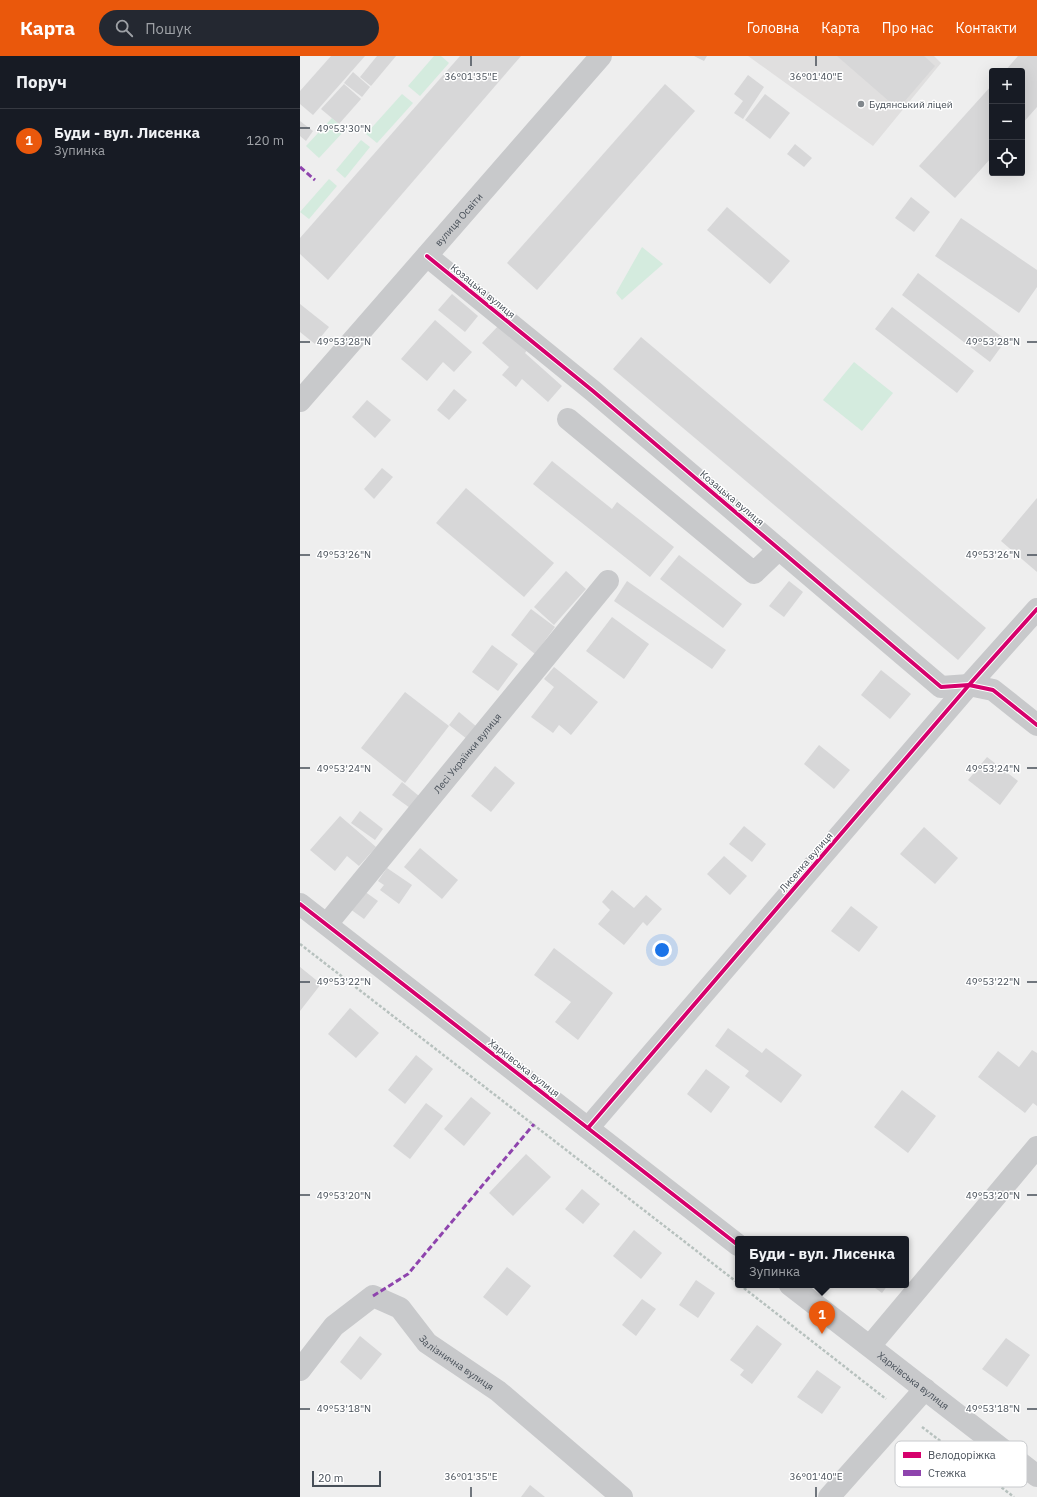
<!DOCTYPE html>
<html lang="uk">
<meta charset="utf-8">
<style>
:root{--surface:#171b24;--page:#242831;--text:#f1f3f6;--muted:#9ea1a6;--line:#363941;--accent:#ea580c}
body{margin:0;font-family:"IBM Plex Sans",sans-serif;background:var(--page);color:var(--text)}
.controls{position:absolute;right:12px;top:12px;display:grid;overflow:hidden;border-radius:4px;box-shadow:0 4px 16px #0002}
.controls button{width:36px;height:36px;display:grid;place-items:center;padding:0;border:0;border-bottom:1px solid var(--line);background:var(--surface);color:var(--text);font:20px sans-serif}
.scale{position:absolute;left:12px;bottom:10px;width:69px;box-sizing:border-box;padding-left:4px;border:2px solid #474f58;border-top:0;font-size:11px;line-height:14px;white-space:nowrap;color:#474f58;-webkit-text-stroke:3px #fff;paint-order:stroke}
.you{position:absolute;left:362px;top:894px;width:14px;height:14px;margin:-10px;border:3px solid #fff;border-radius:50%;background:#1a73e8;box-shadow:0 0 0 6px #1a73e833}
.badge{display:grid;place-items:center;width:26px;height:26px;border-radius:50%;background:var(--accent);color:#fff;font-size:13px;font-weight:700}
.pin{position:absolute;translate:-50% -33px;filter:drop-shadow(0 1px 2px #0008)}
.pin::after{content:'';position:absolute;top:21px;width:14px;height:12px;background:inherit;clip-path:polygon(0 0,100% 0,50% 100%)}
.popup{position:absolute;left:435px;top:1180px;width:174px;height:52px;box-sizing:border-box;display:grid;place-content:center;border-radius:4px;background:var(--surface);filter:drop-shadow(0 1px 3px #0005);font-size:13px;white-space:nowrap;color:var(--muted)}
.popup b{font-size:15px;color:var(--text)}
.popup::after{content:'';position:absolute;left:50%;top:100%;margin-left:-8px;border:8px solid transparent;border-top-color:var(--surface)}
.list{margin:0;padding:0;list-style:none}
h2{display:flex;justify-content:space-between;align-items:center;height:52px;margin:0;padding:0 16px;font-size:17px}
h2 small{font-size:13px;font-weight:400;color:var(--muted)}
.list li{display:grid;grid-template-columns:26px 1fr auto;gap:12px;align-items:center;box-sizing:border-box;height:64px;padding:0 16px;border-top:1px solid var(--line)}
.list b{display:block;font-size:15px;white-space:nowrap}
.list p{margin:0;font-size:13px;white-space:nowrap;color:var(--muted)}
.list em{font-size:13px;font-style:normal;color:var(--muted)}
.icon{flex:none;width:22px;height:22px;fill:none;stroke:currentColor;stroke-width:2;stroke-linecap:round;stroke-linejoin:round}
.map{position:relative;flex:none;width:737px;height:1441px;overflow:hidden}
header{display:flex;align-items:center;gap:24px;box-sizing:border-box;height:56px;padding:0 20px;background:var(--accent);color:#fff}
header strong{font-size:19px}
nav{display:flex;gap:22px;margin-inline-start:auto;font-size:14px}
.search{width:280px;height:36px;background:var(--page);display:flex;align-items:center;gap:10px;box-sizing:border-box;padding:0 14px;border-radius:22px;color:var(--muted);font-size:15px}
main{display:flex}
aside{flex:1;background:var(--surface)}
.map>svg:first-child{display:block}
</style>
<header>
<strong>Карта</strong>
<div class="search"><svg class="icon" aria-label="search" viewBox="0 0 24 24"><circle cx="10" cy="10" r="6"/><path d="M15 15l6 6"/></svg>Пошук</div>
<nav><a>Головна</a><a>Карта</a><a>Про нас</a><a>Контакти</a></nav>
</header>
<main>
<aside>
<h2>Поруч<small></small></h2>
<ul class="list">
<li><span class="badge">1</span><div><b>Буди - вул. Лисенка</b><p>Зупинка</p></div><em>120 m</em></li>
</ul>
</aside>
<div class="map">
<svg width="737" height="1441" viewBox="0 0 737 1441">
<rect width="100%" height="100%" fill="#eee"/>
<!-- education -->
<path fill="#e0dfdf" d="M 448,0 L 634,0 L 641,7 L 573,90 Z"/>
<!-- green -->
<g fill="#d4ebde">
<path d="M 134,0 L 141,0 L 149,7 L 120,40 L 108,30 Z"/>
<path d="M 102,38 L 113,47 L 77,87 L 66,78 Z"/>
<path d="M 32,62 L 45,74 L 19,102 L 6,90 Z"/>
<path d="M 61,84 L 70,91 L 45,122 L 36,114 Z"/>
<path d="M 29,123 L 37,130 L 9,163 L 0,156 Z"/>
<path d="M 342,191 L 363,208 L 322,244 L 316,237 Z"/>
<path d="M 554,306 L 593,337 L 562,375 L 523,344 Z"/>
</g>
<!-- building -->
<g fill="#d7d7d8">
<path d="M 31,0 L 65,0 L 13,59 L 0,48 L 0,35 Z"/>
<path d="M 77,0 L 96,0 L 71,30 L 60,21 Z"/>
<path d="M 160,0 L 221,0 L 28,224 L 0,198 L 0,182 Z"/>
<path d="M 394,0 L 407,0 L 404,5 Z"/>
<path d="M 537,0 L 624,0 L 635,10 L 598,53 Z"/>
<path d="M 718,0 L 737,0 L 737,51 L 722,68 L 722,15 L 705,15 Z"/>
<path d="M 53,16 L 70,31 L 62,41 L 44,27 Z"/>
<path d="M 448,19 L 464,31 L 443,63 L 434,57 L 443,45 L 434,38 Z"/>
<path d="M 44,28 L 61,43 L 39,68 L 21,53 Z"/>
<path d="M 365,28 L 395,55 L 237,234 L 207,207 Z"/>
<path d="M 692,29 L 692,101 L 655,142 L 619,110 Z"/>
<path d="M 465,38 L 490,57 L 470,83 L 445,64 Z"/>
<path d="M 0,65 L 13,75 L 6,85 L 0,80 Z"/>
<path d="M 495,88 L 512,102 L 504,111 L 487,98 Z"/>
<path d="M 611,141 L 630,156 L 614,176 L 595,162 Z"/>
<path d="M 427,151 L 490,205 L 470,228 L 407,174 Z"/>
<path d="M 661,162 L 737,214 L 737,231 L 719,257 L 635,200 Z"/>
<path d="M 618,217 L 706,284 L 690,306 L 602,239 Z"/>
<path d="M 152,238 L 178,260 L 165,276 L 138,254 Z"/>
<path d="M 0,248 L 29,271 L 15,288 L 0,276 Z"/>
<path d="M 592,251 L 674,315 L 657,337 L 575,273 Z"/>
<path d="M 135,264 L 172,296 L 154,316 L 143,306 L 127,325 L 101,303 Z"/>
<path d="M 200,268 L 228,293 L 225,297 L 262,330 L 248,346 L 222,323 L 216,331 L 202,319 L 209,311 L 182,287 Z"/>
<path d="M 341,281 L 686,572 L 658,604 L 313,313 Z"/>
<path d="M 154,333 L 167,344 L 149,364 L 137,354 Z"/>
<path d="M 67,344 L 91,364 L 75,382 L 52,361 Z"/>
<path d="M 252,405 L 312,453 L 317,446 L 374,491 L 350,521 L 233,428 Z"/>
<path d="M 82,412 L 93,421 L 74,443 L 64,433 Z"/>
<path d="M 166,432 L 254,507 L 224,541 L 136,467 Z"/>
<path d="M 737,442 L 737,516 L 701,485 Z"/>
<path d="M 379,499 L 442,548 L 423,572 L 360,523 Z"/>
<path d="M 266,515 L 286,533 L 254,569 L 234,551 Z"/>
<path d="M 327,525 L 426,594 L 412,613 L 314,545 Z"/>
<path d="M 489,525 L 503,536 L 484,561 L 469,550 Z"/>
<path d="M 231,553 L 255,571 L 235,598 L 211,579 Z"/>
<path d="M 312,561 L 349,588 L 324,623 L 286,595 Z"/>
<path d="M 192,589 L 218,608 L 198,635 L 172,616 Z"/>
<path d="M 254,611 L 298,646 L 271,679 L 259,669 L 253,677 L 231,661 L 254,631 L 244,623 Z"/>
<path d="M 581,614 L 611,638 L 590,663 L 561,639 Z"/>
<path d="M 105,636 L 149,670 L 105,727 L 61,692 Z"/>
<path d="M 159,656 L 177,671 L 167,683 L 149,669 Z"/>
<path d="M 519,689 L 550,714 L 534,733 L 504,708 Z"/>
<path d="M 687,701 L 718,725 L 700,749 L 668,724 Z"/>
<path d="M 195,710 L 215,727 L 191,756 L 171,740 Z"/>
<path d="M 102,726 L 119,740 L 110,752 L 92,739 Z"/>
<path d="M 60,755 L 83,773 L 75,784 L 51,767 Z"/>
<path d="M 40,760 L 76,791 L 59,810 L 47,800 L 35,815 L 10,794 Z"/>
<path d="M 444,770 L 466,788 L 452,806 L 429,788 Z"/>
<path d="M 624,771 L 658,802 L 635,828 L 600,798 Z"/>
<path d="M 120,792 L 158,824 L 142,843 L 104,811 Z"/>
<path d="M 424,800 L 447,820 L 430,839 L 407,818 Z"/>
<path d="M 87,812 L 112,829 L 99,848 L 80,834 L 84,829 L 78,825 Z"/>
<path d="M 312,834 L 334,852 L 346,839 L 362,853 L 347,870 L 343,866 L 324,889 L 298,868 L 310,854 L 302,846 Z"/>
<path d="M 64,835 L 78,845 L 64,863 L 50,853 Z"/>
<path d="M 551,850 L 578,871 L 559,896 L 531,875 Z"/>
<path d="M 254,892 L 313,937 L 278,984 L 255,966 L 271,946 L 234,919 Z"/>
<path d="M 0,911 L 21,928 L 0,955 Z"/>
<path d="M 50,952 L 79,977 L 56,1002 L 28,978 Z"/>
<path d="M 428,972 L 462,997 L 466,992 L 502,1019 L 481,1047 L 445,1020 L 449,1015 L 415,990 Z"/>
<path d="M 732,994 L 737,997 L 737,1050 L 733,1047 L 725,1057 L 678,1021 L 698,995 L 719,1011 Z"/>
<path d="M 116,999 L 133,1013 L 105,1048 L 88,1034 Z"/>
<path d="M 406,1013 L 430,1031 L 411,1057 L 387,1038 Z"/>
<path d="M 602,1034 L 636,1060 L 608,1097 L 574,1071 Z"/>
<path d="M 171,1041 L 191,1057 L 164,1090 L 144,1073 Z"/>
<path d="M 126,1047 L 143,1060 L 110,1103 L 93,1090 Z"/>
<path d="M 226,1098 L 251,1121 L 213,1160 L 189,1137 Z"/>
<path d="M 282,1133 L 300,1148 L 283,1168 L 265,1153 Z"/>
<path d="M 334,1174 L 362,1197 L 341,1223 L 313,1200 Z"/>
<path d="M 207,1211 L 231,1230 L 207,1260 L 183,1241 Z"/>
<path d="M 396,1224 L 415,1237 L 398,1262 L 379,1249 Z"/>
<path d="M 571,1229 L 588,1229 L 582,1237 Z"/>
<path d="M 342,1243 L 356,1253 L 336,1280 L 322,1269 Z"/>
<path d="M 457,1269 L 482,1288 L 452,1328 L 440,1319 L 444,1314 L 430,1304 Z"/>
<path d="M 60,1280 L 82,1298 L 61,1324 L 40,1306 Z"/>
<path d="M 706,1282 L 730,1299 L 707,1331 L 682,1313 Z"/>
<path d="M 517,1314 L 541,1331 L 522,1358 L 497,1341 Z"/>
<path d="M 230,1429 L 245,1441 L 221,1441 Z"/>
</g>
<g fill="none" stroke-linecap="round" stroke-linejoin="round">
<!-- path -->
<g stroke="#b7c1be" stroke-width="2.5" stroke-dasharray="3 2" stroke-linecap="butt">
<path d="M 0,888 L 438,1227"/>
<path d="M 440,1229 L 586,1343"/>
<path d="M 622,1371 L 714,1441"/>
</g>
<!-- minor -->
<g stroke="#c8c9cb" stroke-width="22">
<path d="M 127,200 L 293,335 L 641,631 L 669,629 L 693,634 L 737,669"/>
<path id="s1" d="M 0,345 L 301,0"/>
<path d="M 268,363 L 454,517 L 479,493"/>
<path d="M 0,848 L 438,1189"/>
<path id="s2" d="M 27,868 L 308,525"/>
<path d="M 288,1072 L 669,629 L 737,553"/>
<path id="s3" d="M 490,1229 L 737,1420"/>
<path d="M 570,1290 L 737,1091"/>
<path id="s4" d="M 0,1314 L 34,1270 L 73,1240 L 100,1252 L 127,1287 L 198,1335 L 322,1441"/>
<path d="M 529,1441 L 625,1333"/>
</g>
<!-- quiet -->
<g stroke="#8e44ad" stroke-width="3" stroke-dasharray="6 3" stroke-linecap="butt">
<path d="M 0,111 L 15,124"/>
<path d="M 73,1240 L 108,1218 L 234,1068"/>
</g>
<!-- cycleway casing -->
<g stroke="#fff" stroke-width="6">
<g id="cycleway">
<path d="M 127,200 L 293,335 L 641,631 L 669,629 L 693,634 L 737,669"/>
<path d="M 0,848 L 438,1189"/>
<path d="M 288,1072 L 669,629 L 737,553"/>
</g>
</g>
<!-- cycleway -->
<use href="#cycleway" stroke="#d6006c" stroke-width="4"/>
</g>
<!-- ticks -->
<path fill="none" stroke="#474f58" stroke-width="1.5" d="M 171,0 L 171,10M 516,0 L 516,10M 0,72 L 10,72M 0,286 L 10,286M 727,286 L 737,286M 0,499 L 10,499M 727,499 L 737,499M 0,712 L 10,712M 727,712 L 737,712M 0,926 L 10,926M 727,926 L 737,926M 0,1139 L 10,1139M 727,1139 L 737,1139M 0,1353 L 10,1353M 727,1353 L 737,1353M 171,1431 L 171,1441M 516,1431 L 516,1441"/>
<!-- markers -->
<circle fill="#81878c" stroke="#fff" stroke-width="1.5" cx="561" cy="48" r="4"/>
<g text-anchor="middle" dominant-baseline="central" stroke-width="3" stroke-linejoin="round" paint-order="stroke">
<!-- poi labels -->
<g font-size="10" fill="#474f58" stroke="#fff" text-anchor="start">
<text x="569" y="48">Будянський ліцей</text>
</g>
<!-- street labels -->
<g font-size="10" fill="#474f58" stroke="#fff">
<text stroke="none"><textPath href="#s1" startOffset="241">вулиця Освіти</textPath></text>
<text transform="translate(183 235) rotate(39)">Козацька вулиця</text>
<text transform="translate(432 442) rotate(40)">Козацька вулиця</text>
<text stroke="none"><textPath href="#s2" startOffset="221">Лесі Українки вулиця</textPath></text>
<text transform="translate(506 806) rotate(-49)">Лисенка вулиця</text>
<text transform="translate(224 1012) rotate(38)">Харківська вулиця</text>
<text stroke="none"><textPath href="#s4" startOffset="214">Залізнична вулиця</textPath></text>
<text stroke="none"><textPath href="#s3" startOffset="156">Харківська вулиця</textPath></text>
</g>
</g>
<!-- legend -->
<rect x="595" y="1385" width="132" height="46" rx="6" fill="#fff" stroke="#c8cacd" stroke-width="1"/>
<rect x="603" y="1396" width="18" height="6" fill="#d6006c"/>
<rect x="603" y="1414" width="18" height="6" fill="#8e44ad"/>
<g font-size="11" fill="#474f58">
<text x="628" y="1403">Велодоріжка</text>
<text x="628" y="1421">Стежка</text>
</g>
<g font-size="10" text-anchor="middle" fill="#474f58" stroke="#fff" stroke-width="3" stroke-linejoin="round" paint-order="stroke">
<text x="171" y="24">36°01'35"E</text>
<text x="516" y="24">36°01'40"E</text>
<text x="44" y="76">49°53'30"N</text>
<text x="44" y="289">49°53'28"N</text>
<text x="693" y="289">49°53'28"N</text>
<text x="44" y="502">49°53'26"N</text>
<text x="693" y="502">49°53'26"N</text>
<text x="44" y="716">49°53'24"N</text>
<text x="693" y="716">49°53'24"N</text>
<text x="44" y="929">49°53'22"N</text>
<text x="693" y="929">49°53'22"N</text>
<text x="44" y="1143">49°53'20"N</text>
<text x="693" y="1143">49°53'20"N</text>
<text x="44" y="1356">49°53'18"N</text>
<text x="693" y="1356">49°53'18"N</text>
<text x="171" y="1424">36°01'35"E</text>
<text x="516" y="1424">36°01'40"E</text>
</g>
</svg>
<div class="controls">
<button>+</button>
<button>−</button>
<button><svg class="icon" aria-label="locate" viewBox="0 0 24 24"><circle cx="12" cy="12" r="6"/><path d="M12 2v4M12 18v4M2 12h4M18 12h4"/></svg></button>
</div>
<div class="scale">20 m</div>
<div class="you"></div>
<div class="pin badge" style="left:522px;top:1278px">1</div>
<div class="popup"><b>Буди - вул. Лисенка</b>Зупинка</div>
</div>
</main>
